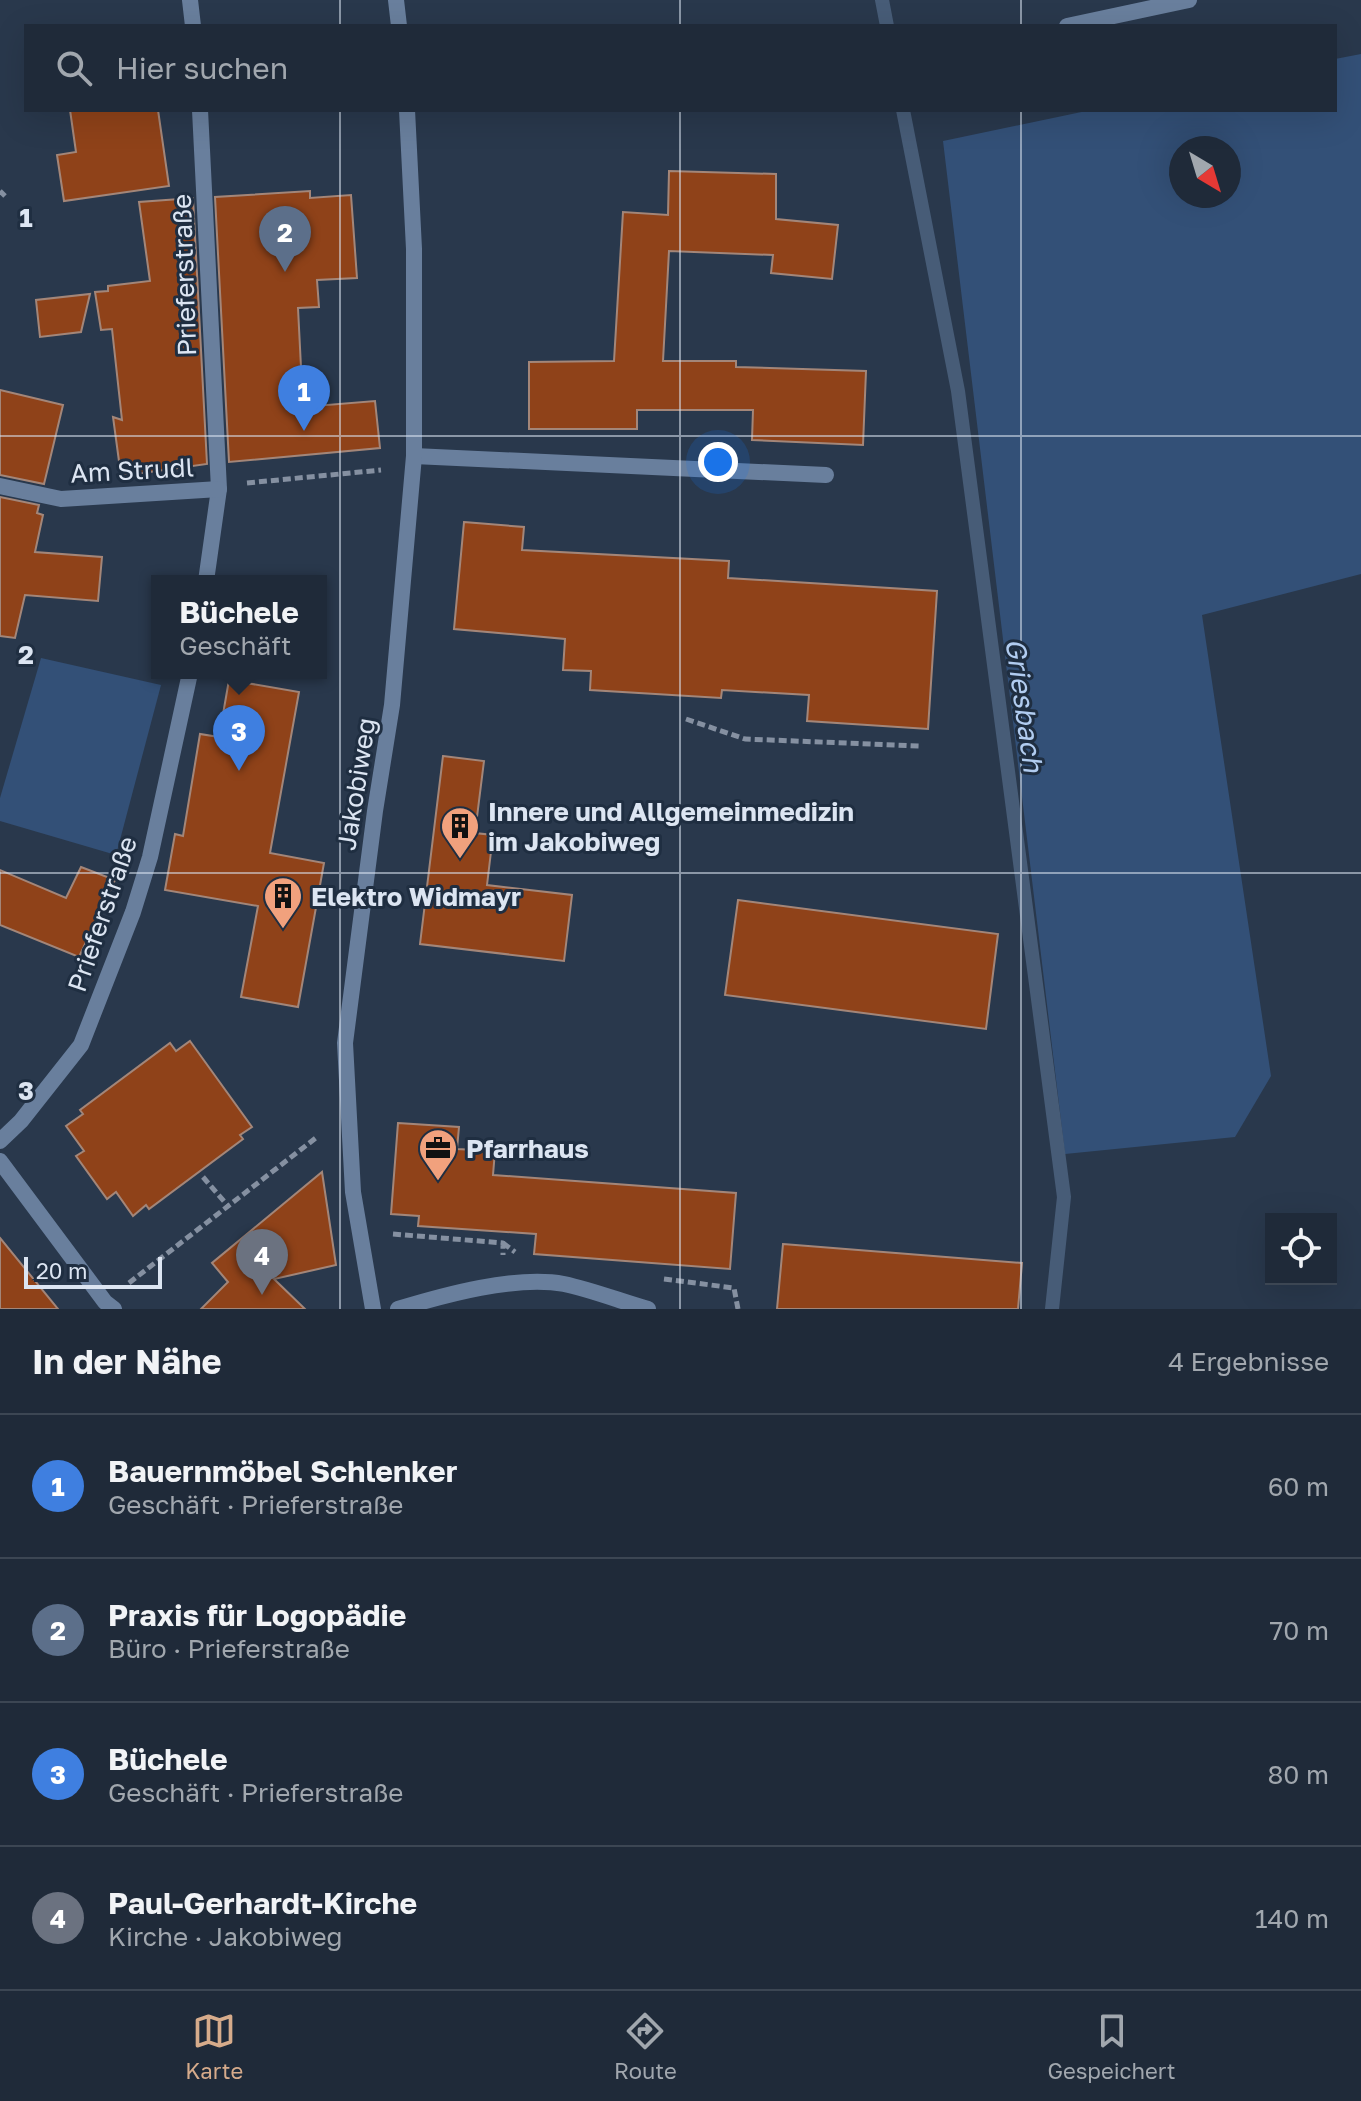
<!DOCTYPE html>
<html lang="de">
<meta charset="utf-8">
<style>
:root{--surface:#1f2a39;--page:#2c3644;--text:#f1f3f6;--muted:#a1a7ae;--line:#3c4653;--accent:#d6ab8b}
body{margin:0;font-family:"Golos Text",sans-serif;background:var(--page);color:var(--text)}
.controls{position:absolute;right:24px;bottom:24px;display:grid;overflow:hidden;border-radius:0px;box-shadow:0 8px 32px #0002}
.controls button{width:72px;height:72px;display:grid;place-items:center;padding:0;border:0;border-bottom:2px solid var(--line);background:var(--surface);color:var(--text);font:40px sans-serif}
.compass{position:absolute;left:1169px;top:136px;width:72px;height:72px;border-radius:50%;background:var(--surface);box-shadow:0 8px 32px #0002;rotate:142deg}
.scale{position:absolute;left:24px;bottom:20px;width:138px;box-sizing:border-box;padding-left:8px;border:4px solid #dce5f2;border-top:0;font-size:22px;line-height:28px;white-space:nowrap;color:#dce5f2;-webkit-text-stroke:6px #1f2e41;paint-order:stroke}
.you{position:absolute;left:718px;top:462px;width:28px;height:28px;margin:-20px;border:6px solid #fff;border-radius:50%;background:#1a73e8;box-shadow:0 0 0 12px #1a73e833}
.badge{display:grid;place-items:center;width:52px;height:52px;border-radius:50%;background:var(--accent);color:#fff;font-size:26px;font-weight:700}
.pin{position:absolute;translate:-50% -66px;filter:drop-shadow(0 2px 4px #0008)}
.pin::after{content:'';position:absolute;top:42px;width:28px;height:24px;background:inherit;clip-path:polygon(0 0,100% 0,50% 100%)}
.popup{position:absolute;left:151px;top:575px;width:176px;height:104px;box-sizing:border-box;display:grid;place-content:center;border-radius:0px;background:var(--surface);filter:drop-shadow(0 2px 6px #0005);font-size:26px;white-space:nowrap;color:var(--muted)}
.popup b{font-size:30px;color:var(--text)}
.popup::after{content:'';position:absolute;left:50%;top:100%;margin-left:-16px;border:16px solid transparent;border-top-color:var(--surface)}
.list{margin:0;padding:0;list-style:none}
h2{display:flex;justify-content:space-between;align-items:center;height:104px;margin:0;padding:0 32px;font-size:34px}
h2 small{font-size:26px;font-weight:400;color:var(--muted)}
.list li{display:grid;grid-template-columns:52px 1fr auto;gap:24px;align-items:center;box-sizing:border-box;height:144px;padding:0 32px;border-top:2px solid var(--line)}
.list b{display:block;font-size:30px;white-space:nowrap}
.list p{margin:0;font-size:26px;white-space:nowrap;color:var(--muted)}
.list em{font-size:26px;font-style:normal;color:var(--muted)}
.icon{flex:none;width:44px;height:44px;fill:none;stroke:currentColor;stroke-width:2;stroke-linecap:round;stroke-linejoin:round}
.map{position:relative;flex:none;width:1361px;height:1309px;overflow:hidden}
.search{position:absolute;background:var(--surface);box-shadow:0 8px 32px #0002;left:24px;right:24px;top:24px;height:88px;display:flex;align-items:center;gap:20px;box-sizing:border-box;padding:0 28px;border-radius:0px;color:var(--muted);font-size:30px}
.sheet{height:680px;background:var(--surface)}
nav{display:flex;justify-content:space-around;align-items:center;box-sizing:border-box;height:112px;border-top:2px solid var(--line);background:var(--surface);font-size:22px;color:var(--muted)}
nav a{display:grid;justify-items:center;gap:4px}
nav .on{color:var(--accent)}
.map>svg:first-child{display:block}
</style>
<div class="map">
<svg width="1361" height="1309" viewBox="0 0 1361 1309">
<rect width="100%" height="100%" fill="#29384c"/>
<!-- green -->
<g fill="#335077" fill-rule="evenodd">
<path d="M 1361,54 L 1361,574 L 1202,615 L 1271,1076 L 1235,1137 L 1065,1154 L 943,141 L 1091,110 L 1335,110 L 1335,59 ZM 1181,148 L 1229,148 L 1229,196 L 1181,196 Z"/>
<path d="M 41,658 L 161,685 L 116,855 L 0,821 L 0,798 Z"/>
</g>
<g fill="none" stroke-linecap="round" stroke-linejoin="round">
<!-- stream -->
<g stroke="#475c77" stroke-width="14">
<path d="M 882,0 L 887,26"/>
<path d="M 903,110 L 958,391 L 1064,1197 L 1052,1309"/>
</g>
</g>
<!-- building -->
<g fill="#8f4219" stroke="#a38679" stroke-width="2">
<path d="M 70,110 L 158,110 L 169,186 L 64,201 L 57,155 L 76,152 Z"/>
<path d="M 669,171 L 776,174 L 776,219 L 838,225 L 832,279 L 771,273 L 773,255 L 669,251 L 663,361 L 736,361 L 736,367 L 866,371 L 863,445 L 752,440 L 753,410 L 637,410 L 637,429 L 529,429 L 529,362 L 614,361 L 623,212 L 668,215 Z"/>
<path d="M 310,191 L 310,198 L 351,195 L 357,278 L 317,280 L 319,307 L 298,308 L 303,407 L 375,401 L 380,448 L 229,462 L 215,197 Z"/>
<path d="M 193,198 L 207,464 L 121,476 L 113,417 L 122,420 L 112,329 L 101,330 L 95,292 L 108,291 L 108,286 L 150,281 L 139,202 Z"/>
<path d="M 90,294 L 81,332 L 40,337 L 36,300 Z"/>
<path d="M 0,390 L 63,405 L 44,484 L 0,475 Z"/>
<path d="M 0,497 L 39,505 L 37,513 L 43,515 L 35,552 L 102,557 L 98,601 L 25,595 L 15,638 L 0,636 Z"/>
<path d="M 464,522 L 524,527 L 522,550 L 729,561 L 728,578 L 937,591 L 928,729 L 807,721 L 809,695 L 722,690 L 721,698 L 590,690 L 591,671 L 563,670 L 565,639 L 454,629 Z"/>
<path d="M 229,680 L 299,692 L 270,853 L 324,863 L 298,1007 L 241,997 L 258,906 L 165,890 L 175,834 L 183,836 L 200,734 L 219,737 Z"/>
<path d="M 443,756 L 484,761 L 475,833 L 493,835 L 487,885 L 572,895 L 564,961 L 420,944 Z"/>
<path d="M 81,867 L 115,880 L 79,957 L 0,925 L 0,870 L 66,898 Z"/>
<path d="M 738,900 L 998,934 L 986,1029 L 725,995 Z"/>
<path d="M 190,1041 L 252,1127 L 240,1135 L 243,1139 L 149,1209 L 146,1205 L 133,1216 L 116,1192 L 107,1199 L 76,1156 L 84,1151 L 66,1126 L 83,1114 L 80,1110 L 170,1043 L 176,1051 Z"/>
<path d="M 398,1123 L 459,1127 L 457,1149 L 495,1151 L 493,1175 L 736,1193 L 730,1269 L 534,1254 L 536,1234 L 418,1226 L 419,1216 L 391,1214 Z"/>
<path d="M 322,1172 L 336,1265 L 274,1279 L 305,1309 L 201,1309 L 228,1282 L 212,1263 Z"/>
<path d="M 0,1238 L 58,1309 L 0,1309 Z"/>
<path d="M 783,1244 L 1022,1263 L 1018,1309 L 777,1309 Z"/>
</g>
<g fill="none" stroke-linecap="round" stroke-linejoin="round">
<!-- path -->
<g stroke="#8590a1" stroke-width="5" stroke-dasharray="8 4" stroke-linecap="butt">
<path d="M 0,191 L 5,196"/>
<path d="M 247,483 L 381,470"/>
<path d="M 686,719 L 745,739 L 919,746"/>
<path d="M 203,1177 L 228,1206"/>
<path d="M 393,1234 L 503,1243 L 503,1255"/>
<path d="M 503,1243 L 515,1252"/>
<path d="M 664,1279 L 734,1288 L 738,1309"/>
<path d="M 129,1283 L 317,1137"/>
</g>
<!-- service -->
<path stroke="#697f9d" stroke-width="16" d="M 414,456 L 826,475"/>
<!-- minor -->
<g stroke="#697f9d" stroke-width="16">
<path d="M 190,0 L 193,26"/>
<path d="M 396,0 L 399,26"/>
<path d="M 1067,26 L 1189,0"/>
<path d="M 200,110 L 219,489 L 206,581"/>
<path d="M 0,486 L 61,499 L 219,489"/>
<path d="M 0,1141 L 21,1121 L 81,1045 L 133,912 L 150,857 L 190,673"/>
<path d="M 0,1161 L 105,1302 L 114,1309"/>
<path d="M 373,1309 L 353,1192 L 345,1043 L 375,811 L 392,705 L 414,456 L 414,249 L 407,110"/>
<path d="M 398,1309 C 444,1295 516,1275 564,1284 C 592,1290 620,1301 648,1309"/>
</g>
</g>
<!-- grid -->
<path fill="none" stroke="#dce5f2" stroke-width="2" stroke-opacity="0.55" d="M 340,0 L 340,26M 680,0 L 680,26M 1021,0 L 1021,26M 340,110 L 340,1309M 680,110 L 680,1309M 1021,110 L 1021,1309M 0,436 L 1361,436M 0,873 L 1361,873"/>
<!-- icons -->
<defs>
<g id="building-pin" transform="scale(2)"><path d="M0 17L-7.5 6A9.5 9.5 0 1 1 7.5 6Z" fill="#f1a17d" stroke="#1f2e41"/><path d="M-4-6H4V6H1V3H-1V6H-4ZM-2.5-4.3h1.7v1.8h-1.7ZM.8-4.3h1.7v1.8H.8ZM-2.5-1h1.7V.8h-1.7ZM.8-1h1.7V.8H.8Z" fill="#111"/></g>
<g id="office-pin" transform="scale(2)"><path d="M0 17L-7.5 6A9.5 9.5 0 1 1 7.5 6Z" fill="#f1a17d" stroke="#1f2e41"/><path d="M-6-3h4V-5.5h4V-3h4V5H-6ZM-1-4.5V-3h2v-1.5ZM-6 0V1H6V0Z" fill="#111"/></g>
</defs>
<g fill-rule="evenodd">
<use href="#building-pin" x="460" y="826"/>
<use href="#building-pin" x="283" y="896"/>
<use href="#office-pin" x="438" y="1148"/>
</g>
<g text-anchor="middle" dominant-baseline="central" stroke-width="6" stroke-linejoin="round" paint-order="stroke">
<!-- street labels -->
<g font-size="26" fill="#dce5f2" stroke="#1f2e41">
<text transform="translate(184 275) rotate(-92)">Prieferstraße</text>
<text transform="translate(132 470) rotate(-3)">Am Strudl</text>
<text transform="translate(356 784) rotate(-81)">Jakobiweg</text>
<text transform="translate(102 914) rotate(-71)">Prieferstraße</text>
</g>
<!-- poi labels -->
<g font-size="26" font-weight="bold" fill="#dce5f2" stroke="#1f2e41" text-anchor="start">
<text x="488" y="811">Innere und Allgemeinmedizin<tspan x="488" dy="30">im Jakobiweg</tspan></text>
<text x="311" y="896">Elektro Widmayr</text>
<text x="466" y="1148">Pfarrhaus</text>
</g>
<!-- water labels -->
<g font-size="28" font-style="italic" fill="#b1ccf0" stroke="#1f2e41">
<text transform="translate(1025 705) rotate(82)">Griesbach</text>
</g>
</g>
<g font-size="26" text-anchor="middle" font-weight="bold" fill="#dce5f2" stroke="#1f2e41" stroke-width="6" stroke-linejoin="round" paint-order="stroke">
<text x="26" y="227">1</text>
<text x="26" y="664">2</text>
<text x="26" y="1100">3</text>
</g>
</svg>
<div class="controls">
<button><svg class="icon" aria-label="locate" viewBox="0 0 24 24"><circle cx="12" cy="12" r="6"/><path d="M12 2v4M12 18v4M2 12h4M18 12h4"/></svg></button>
</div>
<svg class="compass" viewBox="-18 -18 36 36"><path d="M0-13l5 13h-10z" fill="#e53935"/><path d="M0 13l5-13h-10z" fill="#a1a7ae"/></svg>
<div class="scale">20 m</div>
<div class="you"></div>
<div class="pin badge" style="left:304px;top:431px;background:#3f7fe0">1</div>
<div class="pin badge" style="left:285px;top:272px;background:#5c6f8a">2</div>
<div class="pin badge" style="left:239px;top:771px;background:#3f7fe0">3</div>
<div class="popup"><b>Büchele</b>Geschäft</div>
<div class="pin badge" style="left:262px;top:1295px;background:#6b7280">4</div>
<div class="search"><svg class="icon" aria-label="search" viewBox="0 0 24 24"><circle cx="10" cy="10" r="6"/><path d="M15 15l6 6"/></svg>Hier suchen</div>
</div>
<section class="sheet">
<h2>In der Nähe<small>4 Ergebnisse</small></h2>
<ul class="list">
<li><span class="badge" style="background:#3f7fe0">1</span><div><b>Bauernmöbel Schlenker</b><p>Geschäft · Prieferstraße</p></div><em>60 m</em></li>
<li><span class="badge" style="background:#5c6f8a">2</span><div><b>Praxis für Logopädie</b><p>Büro · Prieferstraße</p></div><em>70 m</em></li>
<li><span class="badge" style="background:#3f7fe0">3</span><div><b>Büchele</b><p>Geschäft · Prieferstraße</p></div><em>80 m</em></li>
<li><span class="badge" style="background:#6b7280">4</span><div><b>Paul-Gerhardt-Kirche</b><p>Kirche · Jakobiweg</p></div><em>140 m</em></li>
</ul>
</section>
<nav>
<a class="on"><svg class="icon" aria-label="map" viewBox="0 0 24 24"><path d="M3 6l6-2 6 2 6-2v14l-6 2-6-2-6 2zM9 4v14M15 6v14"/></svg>Karte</a>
<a><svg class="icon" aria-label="directions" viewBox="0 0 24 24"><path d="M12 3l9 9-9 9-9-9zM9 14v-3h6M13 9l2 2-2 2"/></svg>Route</a>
<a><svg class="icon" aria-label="saved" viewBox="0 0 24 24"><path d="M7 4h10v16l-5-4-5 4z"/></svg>Gespeichert</a>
</nav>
